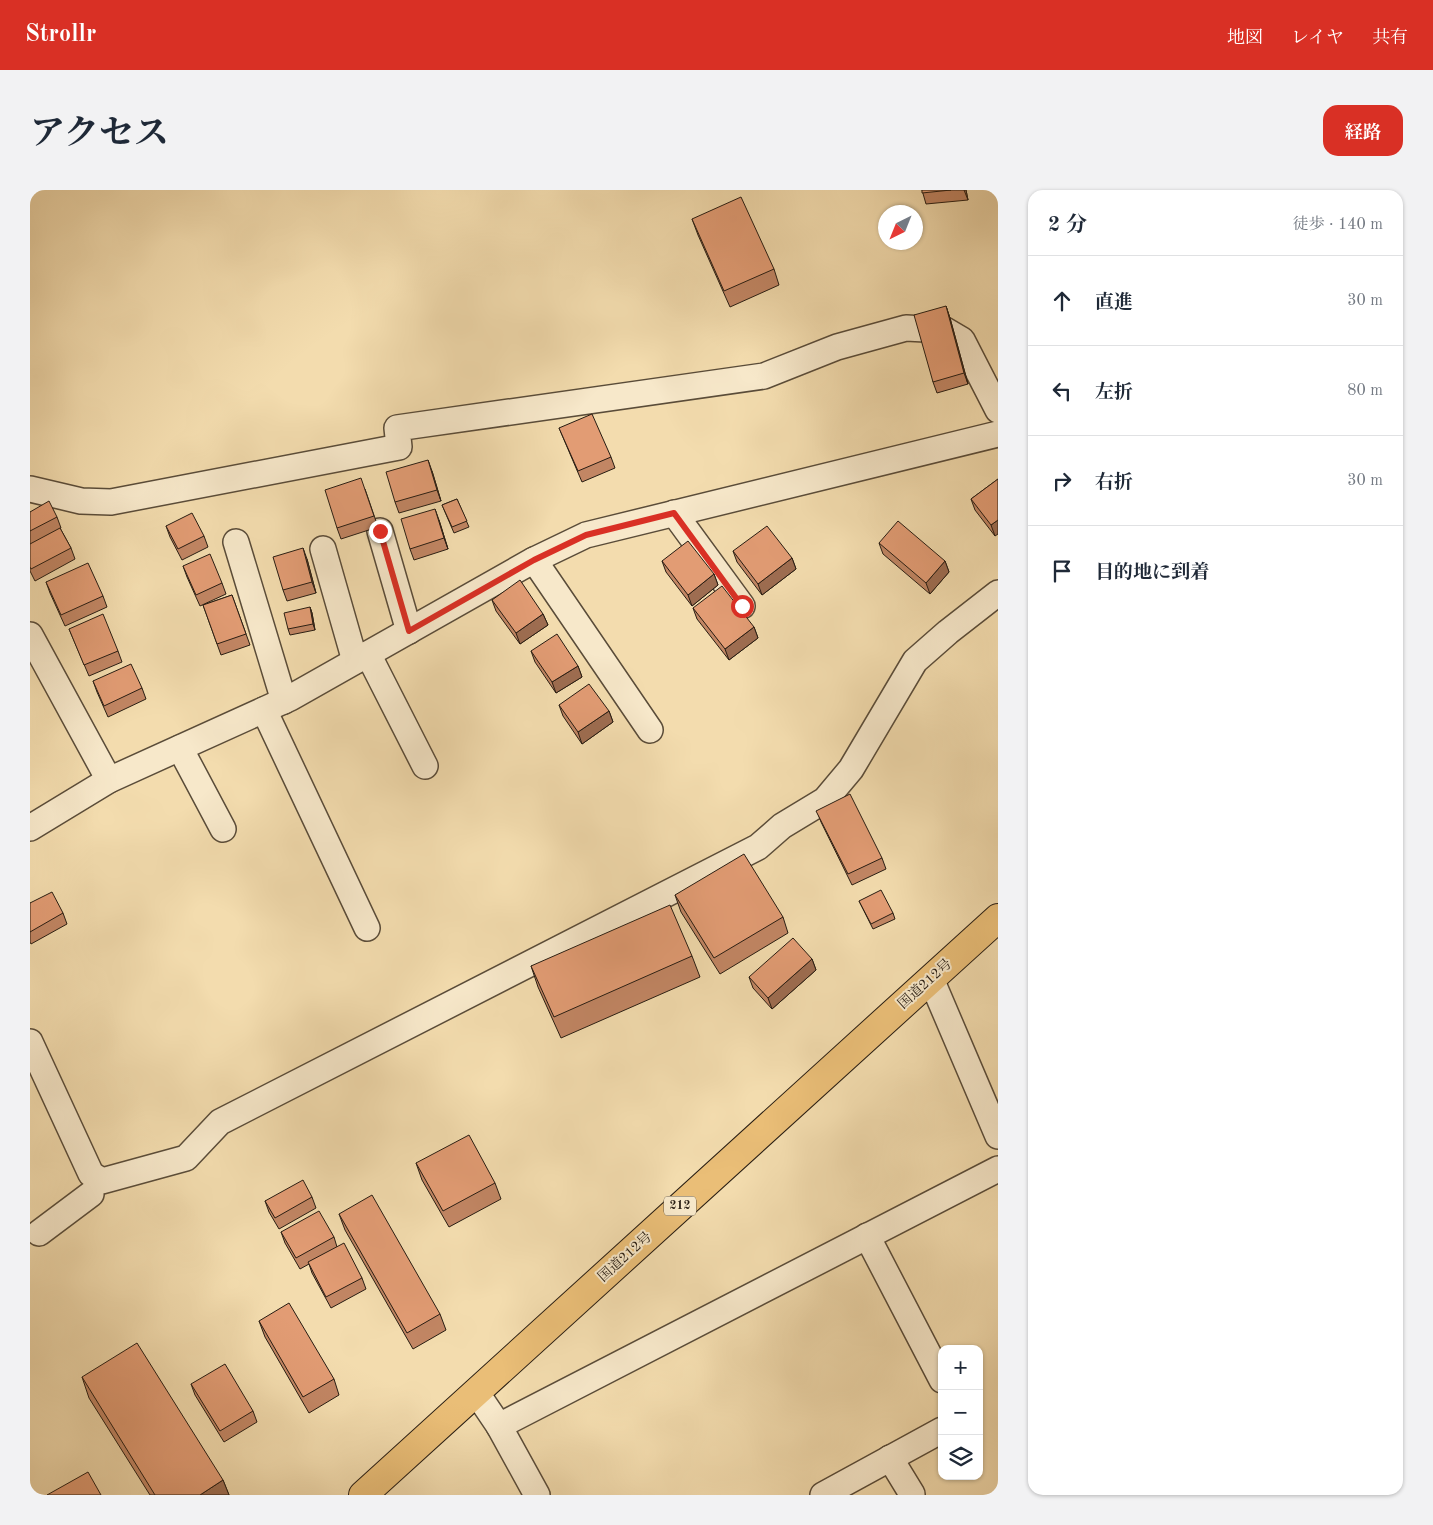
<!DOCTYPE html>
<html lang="ja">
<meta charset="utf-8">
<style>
:root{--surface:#fff;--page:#f2f2f3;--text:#1f2937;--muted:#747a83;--line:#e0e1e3;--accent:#d93025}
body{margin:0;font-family:"Old Standard TT","Noto Serif JP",serif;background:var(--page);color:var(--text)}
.controls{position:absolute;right:15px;bottom:15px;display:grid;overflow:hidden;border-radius:10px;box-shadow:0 1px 4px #0004}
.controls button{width:45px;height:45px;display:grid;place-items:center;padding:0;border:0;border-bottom:1px solid var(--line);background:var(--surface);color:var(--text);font:25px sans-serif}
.compass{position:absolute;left:848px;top:15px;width:45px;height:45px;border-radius:50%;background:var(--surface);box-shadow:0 1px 4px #0004;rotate:223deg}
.stop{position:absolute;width:15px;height:15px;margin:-11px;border:4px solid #d93025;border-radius:50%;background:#fff}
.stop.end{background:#d93025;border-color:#fff;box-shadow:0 1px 5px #0008}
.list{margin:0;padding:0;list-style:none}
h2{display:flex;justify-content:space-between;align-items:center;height:65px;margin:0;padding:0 20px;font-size:21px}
h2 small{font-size:16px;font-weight:400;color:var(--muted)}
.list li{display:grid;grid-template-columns:32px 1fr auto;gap:15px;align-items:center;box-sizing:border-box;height:90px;padding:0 20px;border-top:1px solid var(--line)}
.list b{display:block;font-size:19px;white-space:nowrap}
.list em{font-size:16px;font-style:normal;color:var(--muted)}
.icon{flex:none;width:28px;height:28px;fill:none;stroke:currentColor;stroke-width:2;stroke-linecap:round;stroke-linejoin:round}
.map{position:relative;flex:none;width:968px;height:1305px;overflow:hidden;border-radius:15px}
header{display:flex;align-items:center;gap:30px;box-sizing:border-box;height:70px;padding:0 25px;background:var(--accent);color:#fff}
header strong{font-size:24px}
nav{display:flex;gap:28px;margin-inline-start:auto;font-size:18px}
.intro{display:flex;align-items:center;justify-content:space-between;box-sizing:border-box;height:120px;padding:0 30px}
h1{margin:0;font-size:35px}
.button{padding:12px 22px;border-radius:15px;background:var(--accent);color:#fff;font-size:18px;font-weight:700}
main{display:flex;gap:30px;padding:0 30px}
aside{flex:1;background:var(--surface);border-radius:15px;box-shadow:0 1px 4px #0004}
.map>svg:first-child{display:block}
</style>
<header>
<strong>Strollr</strong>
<nav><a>地図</a><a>レイヤ</a><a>共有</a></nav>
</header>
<div class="intro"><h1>アクセス</h1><a class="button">経路</a></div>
<main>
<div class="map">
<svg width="968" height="1305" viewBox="0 0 968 1305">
<rect width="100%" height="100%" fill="#f3dcae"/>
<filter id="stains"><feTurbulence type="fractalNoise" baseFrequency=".004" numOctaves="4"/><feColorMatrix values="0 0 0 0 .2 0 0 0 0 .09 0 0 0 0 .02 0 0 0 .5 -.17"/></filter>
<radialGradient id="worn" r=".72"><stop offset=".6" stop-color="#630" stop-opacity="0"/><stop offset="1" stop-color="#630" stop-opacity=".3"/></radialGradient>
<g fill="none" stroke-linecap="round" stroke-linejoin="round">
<!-- street casing -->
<g stroke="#5a4c39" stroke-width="28">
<g id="street">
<path d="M 0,299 L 51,311 L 81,312 L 369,257 L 367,238 L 734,186 L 807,157 L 876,138 L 915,140 L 932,150 L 968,220"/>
<path d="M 644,323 L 712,416"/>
<path d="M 350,341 L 379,441"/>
<path d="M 206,352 L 254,511"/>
<path d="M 293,359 L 325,471"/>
<path d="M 504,370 L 620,540"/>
<path d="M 0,445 L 79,590"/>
<path d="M 338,464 L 395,576"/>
<path d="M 234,520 L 337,738"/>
<path d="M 150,558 L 193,639"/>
<path d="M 0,638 L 79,590 L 260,508 L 504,370 L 556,345 L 968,244"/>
<path d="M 901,789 L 968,946"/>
<path d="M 0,852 L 61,984 L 72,991 L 156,968 L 190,932 L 728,657 L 752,636 L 795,610 L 821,579 L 885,471 L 918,442 L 968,403"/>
<path d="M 9,1043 L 61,1004"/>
<path d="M 837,1046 L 912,1190"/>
<path d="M 446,1202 L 469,1236 L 507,1305"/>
<path d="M 469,1236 L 968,979"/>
<path d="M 860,1268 L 882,1304 L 882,1305"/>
<path d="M 793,1305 L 912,1240"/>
</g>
</g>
<!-- highway casing -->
<g stroke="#271c12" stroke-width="30">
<path id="highway" d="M 333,1305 L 968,728"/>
</g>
<!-- street -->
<use href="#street" stroke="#f7e8ca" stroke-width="25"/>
<!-- highway -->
<use href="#highway" stroke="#eabe77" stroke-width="28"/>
</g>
<!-- wall -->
<g fill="#c28664" stroke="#271c12">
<path d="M 892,0 L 936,0 L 938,10 L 896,14 Z"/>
<path d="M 662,29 L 744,79 L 749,95 L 700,117 L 668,45 Z"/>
<path d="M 916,116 L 920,128 L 938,194 L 907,203 L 903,192 Z"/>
<path d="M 529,238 L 581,267 L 585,278 L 552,292 Z"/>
<path d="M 402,281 L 411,311 L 369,323 L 365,312 Z"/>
<path d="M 968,289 L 965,346 L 945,320 L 941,309 Z"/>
<path d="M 335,299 L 348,337 L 311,349 L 307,338 Z"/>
<path d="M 427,309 L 439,337 L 424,343 L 412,315 Z"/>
<path d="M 0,322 L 27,327 L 31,338 L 30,338 L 41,358 L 45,369 L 5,391 L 0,381 Z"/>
<path d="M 409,330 L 418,359 L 384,370 L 380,359 Z"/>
<path d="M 136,336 L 174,346 L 178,357 L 152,370 L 140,347 Z"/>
<path d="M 849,353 L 915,371 L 919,382 L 900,404 L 853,364 Z"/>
<path d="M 703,361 L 762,368 L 766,379 L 732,405 L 707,372 Z"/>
<path d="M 277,369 L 286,403 L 257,411 L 253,400 Z"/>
<path d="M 632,371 L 684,384 L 688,395 L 662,416 L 636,382 Z"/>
<path d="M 153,376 L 192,393 L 196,404 L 170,416 L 157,387 Z"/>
<path d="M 16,392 L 73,406 L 77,417 L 35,436 L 20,403 Z"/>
<path d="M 202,405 L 220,455 L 191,465 L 173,415 Z"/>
<path d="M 462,410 L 513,424 L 518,435 L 490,454 L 466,421 Z"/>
<path d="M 280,417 L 282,423 L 285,440 L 260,445 L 258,439 Z"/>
<path d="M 663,418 L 724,437 L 728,448 L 699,470 L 667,429 Z"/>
<path d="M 39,439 L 88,461 L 92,472 L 59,486 Z"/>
<path d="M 501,461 L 548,476 L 552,487 L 526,503 L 505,472 Z"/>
<path d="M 63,491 L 112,498 L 116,509 L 78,527 L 67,502 Z"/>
<path d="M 529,515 L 579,521 L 583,532 L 552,554 L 533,526 Z"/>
<path d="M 787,621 L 852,668 L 856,679 L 822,695 L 791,632 Z"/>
<path d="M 645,705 L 753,727 L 758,743 L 690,784 L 651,722 Z"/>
<path d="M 829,711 L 863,723 L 865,729 L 843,739 Z"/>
<path d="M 0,713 L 33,723 L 37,734 L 1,754 L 0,752 Z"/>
<path d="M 662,766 L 670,787 L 531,848 L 508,797 L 501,776 Z"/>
<path d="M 782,769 L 786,780 L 742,819 L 723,798 L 719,787 Z"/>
<path d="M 386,973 L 465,993 L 471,1009 L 419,1037 L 392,990 Z"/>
<path d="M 282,1007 L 286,1018 L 249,1039 L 239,1022 L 235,1011 Z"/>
<path d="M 309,1024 L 410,1124 L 416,1140 L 383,1159 L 315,1040 Z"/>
<path d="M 251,1042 L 304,1047 L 307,1057 L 332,1088 L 336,1099 L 301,1118 L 282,1083 L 279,1074 L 270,1079 L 255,1053 Z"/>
<path d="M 229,1131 L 304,1189 L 309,1205 L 279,1223 L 235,1147 Z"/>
<path d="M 52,1187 L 193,1290 L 199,1305 L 120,1305 L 59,1208 Z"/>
<path d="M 161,1194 L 223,1221 L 227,1232 L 194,1252 L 165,1205 Z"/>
</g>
<!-- shaded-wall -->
<g fill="#9e6d51" stroke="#271c12">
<path d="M 934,0 L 936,0 L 938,10 Z"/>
<path d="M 916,116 L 920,128 L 938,194 L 934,183 Z"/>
<path d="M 398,270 L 402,281 L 411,311 L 407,300 Z"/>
<path d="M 405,319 L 409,330 L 418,359 L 414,348 Z"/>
<path d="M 968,330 L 968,344 L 965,346 L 961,335 Z"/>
<path d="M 273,358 L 277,369 L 286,403 L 282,392 Z"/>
<path d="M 762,368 L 766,379 L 732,405 L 728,394 Z"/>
<path d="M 915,371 L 919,382 L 900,404 L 896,393 Z"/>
<path d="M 684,384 L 688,395 L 662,416 L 658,405 Z"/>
<path d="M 280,417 L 282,423 L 285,440 L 283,434 Z"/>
<path d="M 513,424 L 518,435 L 490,454 L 486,443 Z"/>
<path d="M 724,437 L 728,448 L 699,470 L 695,459 Z"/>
<path d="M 548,476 L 552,487 L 526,503 L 522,492 Z"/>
<path d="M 579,521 L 583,532 L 552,554 L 548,542 Z"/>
<path d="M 782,769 L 786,780 L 742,819 L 738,808 Z"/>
<path d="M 193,1290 L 199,1305 L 170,1305 Z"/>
</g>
<!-- building -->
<g fill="#e29c74" stroke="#271c12">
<path d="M 892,0 L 921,0 L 892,3 Z"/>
<path d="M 711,7 L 744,79 L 694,101 L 662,29 Z"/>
<path d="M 916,116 L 934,183 L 903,192 L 884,125 Z"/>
<path d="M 562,224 L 581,267 L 548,281 L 529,238 Z"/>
<path d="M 398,270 L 407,300 L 365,312 L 356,282 Z"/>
<path d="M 331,288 L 344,326 L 307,338 L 295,300 Z"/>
<path d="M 968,289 L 968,330 L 961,335 L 941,309 Z"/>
<path d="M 427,309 L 437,331 L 422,337 L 412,315 Z"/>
<path d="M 19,311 L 27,327 L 0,341 L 0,322 Z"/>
<path d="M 405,319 L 414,348 L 380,359 L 371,329 Z"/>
<path d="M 162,323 L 174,346 L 148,359 L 136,336 Z"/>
<path d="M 868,331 L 915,371 L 896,393 L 849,353 Z"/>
<path d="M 737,336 L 762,368 L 728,394 L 703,361 Z"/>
<path d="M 30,338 L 41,358 L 1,379 L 0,377 L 0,354 Z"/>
<path d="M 658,351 L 684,384 L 658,405 L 632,371 Z"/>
<path d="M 273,358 L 282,392 L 253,400 L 243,367 Z"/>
<path d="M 180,364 L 192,393 L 166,405 L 153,376 Z"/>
<path d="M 58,373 L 73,406 L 31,425 L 16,392 Z"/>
<path d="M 490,390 L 513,424 L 486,443 L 462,410 Z"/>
<path d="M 692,396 L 724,437 L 695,459 L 663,418 Z"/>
<path d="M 202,405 L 216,444 L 187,454 L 173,415 Z"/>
<path d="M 280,417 L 283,434 L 258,439 L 254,423 Z"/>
<path d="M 73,424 L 88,461 L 54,475 L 39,439 Z"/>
<path d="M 527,444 L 548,476 L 522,492 L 501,461 Z"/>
<path d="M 101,474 L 112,498 L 74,516 L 63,491 Z"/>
<path d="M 559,494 L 579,521 L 548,542 L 529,515 Z"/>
<path d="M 820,604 L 852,668 L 818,684 L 786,621 Z"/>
<path d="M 714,664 L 753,727 L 684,768 L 645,705 Z"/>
<path d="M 851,700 L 863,723 L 841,734 L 829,711 Z"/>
<path d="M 22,702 L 33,723 L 0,742 L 0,713 Z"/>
<path d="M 640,715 L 662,766 L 524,827 L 501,776 Z"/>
<path d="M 763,748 L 782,769 L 738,808 L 719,787 Z"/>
<path d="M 439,945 L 465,993 L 413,1021 L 386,973 Z"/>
<path d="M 273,990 L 282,1007 L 245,1028 L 235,1011 Z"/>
<path d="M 342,1005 L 410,1124 L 377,1143 L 309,1024 Z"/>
<path d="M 289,1021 L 304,1047 L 266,1068 L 251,1042 Z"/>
<path d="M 314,1053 L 332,1088 L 296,1107 L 278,1072 Z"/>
<path d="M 259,1113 L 304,1189 L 273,1207 L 229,1131 Z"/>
<path d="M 107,1153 L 193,1290 L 170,1305 L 125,1305 L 52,1187 Z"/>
<path d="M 195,1174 L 223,1221 L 190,1241 L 161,1194 Z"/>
<path d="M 58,1282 L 71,1305 L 17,1305 Z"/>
</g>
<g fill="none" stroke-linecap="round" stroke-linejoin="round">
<!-- route -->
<path stroke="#d93025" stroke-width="6" d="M 350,341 L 379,441 L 504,370 L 556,345 L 644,323 L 712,416"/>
</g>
<g text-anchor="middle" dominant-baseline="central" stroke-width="4" stroke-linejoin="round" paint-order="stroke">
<!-- shield labels -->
<rect fill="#f7e8ca" stroke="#655949" stroke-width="1" x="634" y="1006.5" width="32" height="19" rx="4"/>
<g font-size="12" font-weight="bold" fill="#271c12">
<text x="650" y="1016">212</text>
</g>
<!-- street labels -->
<g font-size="14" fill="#271c12" stroke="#f7e8ca">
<text transform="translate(895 794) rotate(-42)">国道212号</text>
<text transform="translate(595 1067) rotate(-42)">国道212号</text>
</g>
</g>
<rect width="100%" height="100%" filter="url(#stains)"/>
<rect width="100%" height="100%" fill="url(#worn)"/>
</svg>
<div class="controls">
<button>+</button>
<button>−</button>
<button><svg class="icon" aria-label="layers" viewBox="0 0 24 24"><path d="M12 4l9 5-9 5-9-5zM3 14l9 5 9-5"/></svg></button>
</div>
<svg class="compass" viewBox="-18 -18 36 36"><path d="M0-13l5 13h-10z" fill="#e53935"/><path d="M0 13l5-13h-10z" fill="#747a83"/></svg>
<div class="stop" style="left:712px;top:416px"></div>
<div class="stop end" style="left:350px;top:341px"></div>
</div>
<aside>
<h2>2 分<small>徒歩 · 140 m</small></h2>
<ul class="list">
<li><svg class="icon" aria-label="ahead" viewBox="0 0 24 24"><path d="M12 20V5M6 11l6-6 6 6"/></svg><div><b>直進</b></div><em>30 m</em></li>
<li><svg class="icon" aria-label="left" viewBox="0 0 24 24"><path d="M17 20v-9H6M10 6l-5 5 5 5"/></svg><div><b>左折</b></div><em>80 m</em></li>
<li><svg class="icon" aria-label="right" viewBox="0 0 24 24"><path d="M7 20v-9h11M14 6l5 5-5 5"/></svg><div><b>右折</b></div><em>30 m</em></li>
<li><svg class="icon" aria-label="arrive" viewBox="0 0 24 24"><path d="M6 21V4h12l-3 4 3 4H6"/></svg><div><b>目的地に到着</b></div></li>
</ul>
</aside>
</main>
